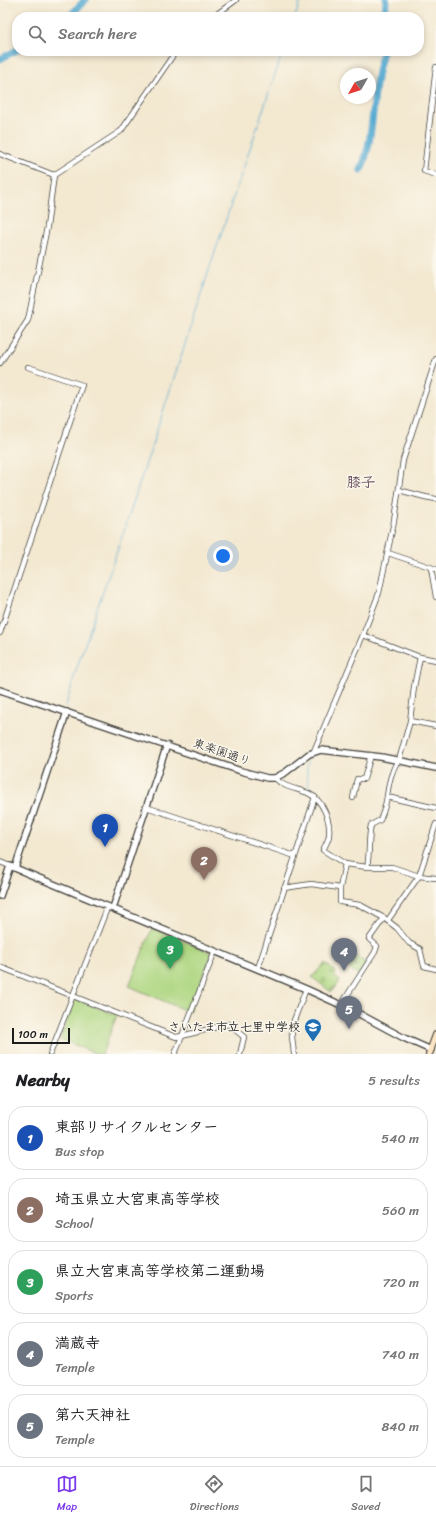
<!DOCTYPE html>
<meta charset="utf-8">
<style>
:root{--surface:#fff;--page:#f6f6f6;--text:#202124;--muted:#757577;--line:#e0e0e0;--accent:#7c3aed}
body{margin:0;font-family:Sriracha,"Klee One",sans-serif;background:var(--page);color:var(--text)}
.compass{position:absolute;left:340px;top:68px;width:36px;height:36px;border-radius:50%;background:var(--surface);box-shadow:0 2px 6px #0003;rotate:231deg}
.scale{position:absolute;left:12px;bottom:10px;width:58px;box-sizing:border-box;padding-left:4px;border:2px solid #1c1c1c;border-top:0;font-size:11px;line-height:14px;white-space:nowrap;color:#1c1c1c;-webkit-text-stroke:3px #fbf7ec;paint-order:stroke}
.you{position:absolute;left:223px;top:556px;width:14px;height:14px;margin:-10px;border:3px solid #fff;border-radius:50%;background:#1a73e8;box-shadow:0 0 0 6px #1a73e833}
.badge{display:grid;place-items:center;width:26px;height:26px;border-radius:50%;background:var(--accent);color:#fff;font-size:13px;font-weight:700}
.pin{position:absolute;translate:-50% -33px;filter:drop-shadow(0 1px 2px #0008)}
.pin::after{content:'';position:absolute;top:21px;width:14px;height:12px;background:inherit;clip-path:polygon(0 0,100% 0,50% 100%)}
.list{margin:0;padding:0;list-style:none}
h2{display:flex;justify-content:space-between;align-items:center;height:52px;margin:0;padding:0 16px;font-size:17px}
h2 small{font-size:13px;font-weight:400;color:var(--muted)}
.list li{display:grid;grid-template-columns:26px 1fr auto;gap:12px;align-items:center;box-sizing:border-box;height:64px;margin:0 8px 8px;padding:0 8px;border:1px solid var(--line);border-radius:16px}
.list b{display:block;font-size:15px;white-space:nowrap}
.list p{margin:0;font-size:13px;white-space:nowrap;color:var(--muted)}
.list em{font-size:13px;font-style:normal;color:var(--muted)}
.icon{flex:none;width:22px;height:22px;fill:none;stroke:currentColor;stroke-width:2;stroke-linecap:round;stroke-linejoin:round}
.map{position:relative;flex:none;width:436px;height:1054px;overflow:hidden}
.search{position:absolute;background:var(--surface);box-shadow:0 2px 6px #0003;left:12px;right:12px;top:12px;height:44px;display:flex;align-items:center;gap:10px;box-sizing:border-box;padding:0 14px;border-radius:16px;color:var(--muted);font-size:15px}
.sheet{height:412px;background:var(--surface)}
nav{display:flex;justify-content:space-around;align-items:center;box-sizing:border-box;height:56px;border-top:1px solid var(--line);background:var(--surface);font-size:11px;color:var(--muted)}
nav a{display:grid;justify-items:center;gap:2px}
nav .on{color:var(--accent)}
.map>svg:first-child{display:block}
</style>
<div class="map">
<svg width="436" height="1054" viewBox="0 0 436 1054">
<defs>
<pattern id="cemetery-stones" width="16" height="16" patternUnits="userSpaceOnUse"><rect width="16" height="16" fill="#afd782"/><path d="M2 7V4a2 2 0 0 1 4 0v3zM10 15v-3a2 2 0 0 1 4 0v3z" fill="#96b870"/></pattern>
</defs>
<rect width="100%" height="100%" fill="#fbf7ec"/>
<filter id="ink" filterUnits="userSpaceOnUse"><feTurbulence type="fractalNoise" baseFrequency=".025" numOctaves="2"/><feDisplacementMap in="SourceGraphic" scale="8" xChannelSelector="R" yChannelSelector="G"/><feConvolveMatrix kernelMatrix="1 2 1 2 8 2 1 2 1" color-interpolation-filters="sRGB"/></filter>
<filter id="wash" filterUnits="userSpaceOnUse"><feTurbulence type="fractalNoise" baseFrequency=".012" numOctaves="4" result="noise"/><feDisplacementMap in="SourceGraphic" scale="16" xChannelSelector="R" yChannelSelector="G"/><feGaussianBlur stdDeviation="0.9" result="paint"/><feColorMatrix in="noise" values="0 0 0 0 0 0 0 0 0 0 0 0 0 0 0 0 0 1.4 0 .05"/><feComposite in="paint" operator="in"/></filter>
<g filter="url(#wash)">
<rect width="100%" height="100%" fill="#f3e8d0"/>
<!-- grass -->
<g fill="#afd782" stroke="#667a4f">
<path d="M 152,928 L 212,953 L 189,1012 L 129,986 Z"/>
<path d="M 75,999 L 117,1015 L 102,1054 L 97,1054 L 60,1039 Z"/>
</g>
<!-- cemetery -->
<g fill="url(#cemetery-stones)" stroke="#667a4f">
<path d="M 355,955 L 367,964 L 358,975 L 347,967 Z"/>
<path d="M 325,963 L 337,973 L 334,976 L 340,981 L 331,992 L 312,977 Z"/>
</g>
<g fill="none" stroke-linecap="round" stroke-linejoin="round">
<!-- stream -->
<g stroke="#56abd2" stroke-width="1">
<path d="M 295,17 L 301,0"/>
<path d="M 65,709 L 76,670 L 125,528 L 214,255 L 283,51"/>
<path d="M 309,758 C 305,770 307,779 310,791"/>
<path d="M 35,798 L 43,774"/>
</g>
<!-- river -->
<g stroke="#56abd2" stroke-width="7">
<path d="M 69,17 L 85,0"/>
<path d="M 385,17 L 386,0"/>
<path d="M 0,59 L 17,50"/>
<path d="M 361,170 C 373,141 372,109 377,78 C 378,69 381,60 383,51"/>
</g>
</g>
</g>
<g filter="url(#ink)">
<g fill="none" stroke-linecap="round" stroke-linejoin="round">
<!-- minor casing -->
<g stroke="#3c3b37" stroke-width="6">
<g id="minor">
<path d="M 213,17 L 236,0"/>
<path d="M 436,67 L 424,171 L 436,175"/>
<path d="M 0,154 L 54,175"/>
<path d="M 0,363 L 28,320 L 47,227 L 54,175 L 121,131 L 176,51"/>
<path d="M 399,490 L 425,497 L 436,499"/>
<path d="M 388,553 L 436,569"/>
<path d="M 431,568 L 436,597"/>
<path d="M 0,633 L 82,385 L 28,367"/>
<path d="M 363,635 L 420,657 L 436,660"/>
<path d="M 410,721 L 436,726"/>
<path d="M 314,751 L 363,635 L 379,593 L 394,521 L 403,460 L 436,359"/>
<path d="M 399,760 L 410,721 L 414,687 L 420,657"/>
<path d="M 275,778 C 284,788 296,788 308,793 C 323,800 331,821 329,836 C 328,841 325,846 323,850 L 345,864 L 367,867 L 392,867 L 419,876 L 436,878"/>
<path d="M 387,797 L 436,808"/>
<path d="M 353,798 L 357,779 L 364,779 L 371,755"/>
<path d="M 146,807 L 295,856"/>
<path d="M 0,862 L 10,866"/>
<path d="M 345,864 L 340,888 L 340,902 L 360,905 L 384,918 L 397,928 L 409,943 L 420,949 L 424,966 L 436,969"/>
<path d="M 367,867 C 370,853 368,839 371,825 L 380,820 C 383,813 386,804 387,796 C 389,782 391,772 398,760"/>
<path d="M 284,888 L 311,884 L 340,888"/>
<path d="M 388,920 L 419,876 L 436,824"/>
<path d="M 0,967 L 176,1037 L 182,1036 L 228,1024 L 244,1037 L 240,1054"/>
<path d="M 258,968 L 315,797"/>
<path d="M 341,1005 L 375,952 L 377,946 L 369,939 L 384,918"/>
<path d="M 50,1054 L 108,906"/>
<path d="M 175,1054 L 215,951"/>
<path d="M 294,1054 L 291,1028 L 306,989"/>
</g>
</g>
<!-- tertiary casing -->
<g stroke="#3c3b37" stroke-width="8">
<g id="tertiary">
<path d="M 0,690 L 241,771 L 267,778 L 275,778 L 286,772 L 309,754 L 321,750 L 381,757 L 436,768"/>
<path d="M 15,868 L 67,712"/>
<path d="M 0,896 L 10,866 L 306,989 L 352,1010 L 404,1038 L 431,1050"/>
<path d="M 113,908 L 167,745"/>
</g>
</g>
<!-- secondary casing -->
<g stroke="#3c3b37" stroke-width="8">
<path id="secondary" d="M 429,1054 L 436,1035"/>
</g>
<!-- minor -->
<use href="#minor" stroke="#fff" stroke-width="4.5"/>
<!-- tertiary -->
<use href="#tertiary" stroke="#fff" stroke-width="5.5"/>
<!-- secondary -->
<use href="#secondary" stroke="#fce5c4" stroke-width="6"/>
</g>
</g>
<!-- icons -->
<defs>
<g id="school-pin" transform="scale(0.9)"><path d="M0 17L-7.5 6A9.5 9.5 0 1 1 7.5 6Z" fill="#1f6fb2" stroke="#fbf7ec"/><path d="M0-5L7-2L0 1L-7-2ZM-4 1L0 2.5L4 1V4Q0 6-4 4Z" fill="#fff"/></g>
</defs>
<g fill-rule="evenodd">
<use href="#school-pin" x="313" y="1027"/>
</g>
<g text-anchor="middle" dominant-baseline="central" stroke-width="3" stroke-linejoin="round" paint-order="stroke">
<!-- street labels -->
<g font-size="12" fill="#1c1c1c" stroke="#fbf7ec">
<text transform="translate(222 752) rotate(19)">東楽園通り</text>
</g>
<!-- poi labels -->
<g font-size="12" font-weight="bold" fill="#1c1c1c" stroke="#fbf7ec" text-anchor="end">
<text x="300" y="1027">さいたま市立七里中学校</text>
</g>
<!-- quarter labels -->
<g font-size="14" font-weight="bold" fill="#634a58" stroke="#fbf7ec">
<text x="361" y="482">膝子</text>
</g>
</g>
</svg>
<svg class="compass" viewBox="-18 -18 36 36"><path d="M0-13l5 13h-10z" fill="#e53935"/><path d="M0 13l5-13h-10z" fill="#757577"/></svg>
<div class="scale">100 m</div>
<div class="you"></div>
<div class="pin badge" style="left:105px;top:847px;background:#1a4fb4">1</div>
<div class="pin badge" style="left:204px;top:880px;background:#8d6e63">2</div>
<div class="pin badge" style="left:170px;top:969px;background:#2e9e5b">3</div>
<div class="pin badge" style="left:344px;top:971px;background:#6b7280">4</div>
<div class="pin badge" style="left:349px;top:1029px;background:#6b7280">5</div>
<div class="search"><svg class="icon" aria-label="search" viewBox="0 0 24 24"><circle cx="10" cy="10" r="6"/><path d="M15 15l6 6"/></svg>Search here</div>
</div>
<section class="sheet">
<h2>Nearby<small>5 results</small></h2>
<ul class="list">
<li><span class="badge" style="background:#1a4fb4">1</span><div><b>東部リサイクルセンター</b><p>Bus stop</p></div><em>540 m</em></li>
<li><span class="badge" style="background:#8d6e63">2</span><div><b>埼玉県立大宮東高等学校</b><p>School</p></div><em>560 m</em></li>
<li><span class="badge" style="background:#2e9e5b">3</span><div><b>県立大宮東高等学校第二運動場</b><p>Sports</p></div><em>720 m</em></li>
<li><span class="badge" style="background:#6b7280">4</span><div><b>満蔵寺</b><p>Temple</p></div><em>740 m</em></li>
<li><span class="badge" style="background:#6b7280">5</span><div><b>第六天神社</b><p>Temple</p></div><em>840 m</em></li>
</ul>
</section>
<nav>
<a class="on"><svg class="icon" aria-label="map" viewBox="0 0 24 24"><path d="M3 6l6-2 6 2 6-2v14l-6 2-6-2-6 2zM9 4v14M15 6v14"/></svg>Map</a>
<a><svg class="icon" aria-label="directions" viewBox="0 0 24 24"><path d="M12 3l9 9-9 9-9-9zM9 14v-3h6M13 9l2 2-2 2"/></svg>Directions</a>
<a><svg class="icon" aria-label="saved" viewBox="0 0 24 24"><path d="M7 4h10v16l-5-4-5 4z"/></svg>Saved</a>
</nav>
